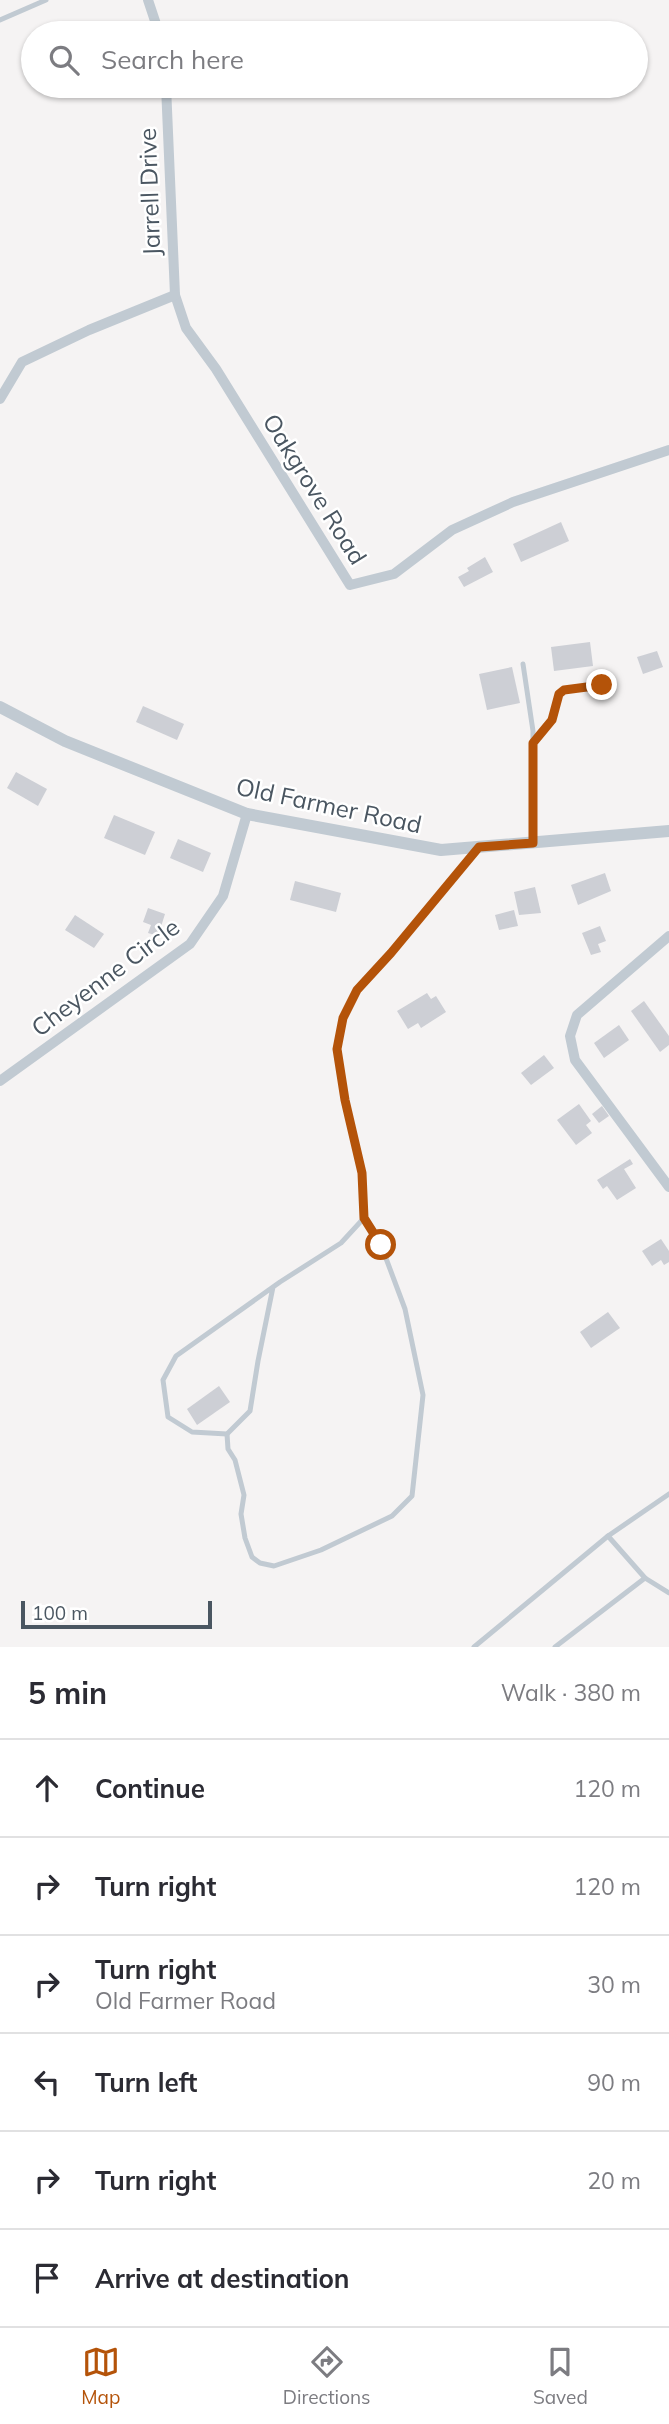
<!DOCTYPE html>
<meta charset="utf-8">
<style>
:root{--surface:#fff;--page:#f2f2f3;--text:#2b2b33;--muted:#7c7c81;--line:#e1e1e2;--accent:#b45309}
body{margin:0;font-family:Mulish,sans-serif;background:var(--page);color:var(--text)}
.scale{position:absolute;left:21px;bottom:18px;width:191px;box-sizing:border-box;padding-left:7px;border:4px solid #4a5661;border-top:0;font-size:19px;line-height:24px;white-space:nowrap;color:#4a5661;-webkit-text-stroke:5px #fff;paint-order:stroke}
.stop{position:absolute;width:21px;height:21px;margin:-16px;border:5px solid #b45309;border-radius:50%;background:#fff}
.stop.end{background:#b45309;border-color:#fff;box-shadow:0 2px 7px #0008}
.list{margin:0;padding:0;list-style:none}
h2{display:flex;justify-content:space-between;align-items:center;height:91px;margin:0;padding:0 28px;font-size:30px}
h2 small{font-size:23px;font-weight:400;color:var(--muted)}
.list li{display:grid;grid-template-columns:46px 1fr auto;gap:21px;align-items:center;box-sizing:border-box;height:98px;padding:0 28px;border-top:2px solid var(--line)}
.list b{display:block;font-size:26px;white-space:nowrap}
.list p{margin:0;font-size:23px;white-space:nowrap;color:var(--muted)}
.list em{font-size:23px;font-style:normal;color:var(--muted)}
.icon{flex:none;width:38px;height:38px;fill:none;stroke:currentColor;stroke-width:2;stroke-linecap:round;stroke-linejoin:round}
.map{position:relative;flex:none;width:669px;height:1647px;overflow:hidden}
.search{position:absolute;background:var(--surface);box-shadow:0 2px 5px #0004;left:21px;right:21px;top:21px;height:77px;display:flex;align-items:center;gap:18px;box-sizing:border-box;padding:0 24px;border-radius:38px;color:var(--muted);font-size:26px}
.sheet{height:679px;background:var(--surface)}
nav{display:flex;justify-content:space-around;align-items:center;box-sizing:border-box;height:98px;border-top:2px solid var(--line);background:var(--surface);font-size:19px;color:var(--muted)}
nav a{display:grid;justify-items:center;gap:4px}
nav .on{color:var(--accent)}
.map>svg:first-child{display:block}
</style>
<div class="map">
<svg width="669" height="1647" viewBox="0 0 669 1647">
<rect width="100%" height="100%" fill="#f5f3f3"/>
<!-- building -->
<g fill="#cdcfd5">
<path d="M 561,522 L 569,541 L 521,562 L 513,544 Z"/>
<path d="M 485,557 L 493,572 L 464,587 L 458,577 L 469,571 L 467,568 Z"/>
<path d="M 590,642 L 593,666 L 554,671 L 551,647 Z"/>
<path d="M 657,651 L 663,667 L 643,674 L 637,657 Z"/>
<path d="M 512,667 L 520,703 L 487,710 L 479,674 Z"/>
<path d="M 143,706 L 184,724 L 177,740 L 136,722 Z"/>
<path d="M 16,772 L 47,789 L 38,806 L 7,788 Z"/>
<path d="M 114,815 L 155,832 L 145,855 L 104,838 Z"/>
<path d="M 178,839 L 211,853 L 203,872 L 170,858 Z"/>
<path d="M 605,873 L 611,891 L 578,905 L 571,885 Z"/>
<path d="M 295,881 L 341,893 L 336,912 L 290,900 Z"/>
<path d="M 535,887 L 541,913 L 519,915 L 514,892 Z"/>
<path d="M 148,908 L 165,914 L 158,936 L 148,933 L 151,925 L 143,922 Z"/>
<path d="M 514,910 L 518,926 L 499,930 L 495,915 Z"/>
<path d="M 75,915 L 104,934 L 94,948 L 65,930 Z"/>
<path d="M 600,926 L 606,941 L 598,944 L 601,952 L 591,955 L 582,933 Z"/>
<path d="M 427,993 L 431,999 L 436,996 L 446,1012 L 421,1028 L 418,1023 L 408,1029 L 397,1011 Z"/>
<path d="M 644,1001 L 669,1036 L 669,1045 L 660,1052 L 631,1011 Z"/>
<path d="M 619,1025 L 629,1040 L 604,1058 L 594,1043 Z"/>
<path d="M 544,1055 L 554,1068 L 531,1085 L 521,1073 Z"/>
<path d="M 579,1104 L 591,1121 L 586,1125 L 592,1133 L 576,1145 L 557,1120 Z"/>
<path d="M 602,1106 L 609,1116 L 599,1123 L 592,1114 Z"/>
<path d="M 630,1159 L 633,1164 L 624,1169 L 636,1188 L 617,1200 L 607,1186 L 603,1189 L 597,1180 Z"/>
<path d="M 661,1239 L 669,1251 L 669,1262 L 664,1265 L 661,1260 L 652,1266 L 642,1251 Z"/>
<path d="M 608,1312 L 620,1328 L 591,1348 L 580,1332 Z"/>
<path d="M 219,1386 L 230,1402 L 197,1425 L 187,1409 Z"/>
</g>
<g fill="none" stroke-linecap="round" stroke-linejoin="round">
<!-- service -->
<g stroke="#c1cad2" stroke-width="5">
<path d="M 0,20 L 46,0"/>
<path d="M 523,664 L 533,731 L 533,843"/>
<path d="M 533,743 L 552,720 L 559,694 L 564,690 L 602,685"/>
<path d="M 273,1287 L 258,1361 L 250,1411 L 227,1434 L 192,1432 L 168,1417 L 163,1380 L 176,1356 L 280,1282 L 341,1243 L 364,1218 L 362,1173 L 345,1100 L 337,1049 L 343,1019 L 357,990 L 391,953 L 477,850"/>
<path d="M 227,1434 L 228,1449 L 235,1460 L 244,1495 L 241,1514 L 245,1538 L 252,1557 L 260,1563 L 274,1566 L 321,1550 L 392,1516 L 412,1496 L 423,1395 L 405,1309 L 381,1245 L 364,1218"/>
<path d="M 645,1578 L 608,1536 L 669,1494"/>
<path d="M 474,1647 L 608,1536"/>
<path d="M 555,1647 L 645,1578 L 669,1593"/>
</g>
<!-- minor -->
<g stroke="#c1cad2" stroke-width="10">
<path d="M 148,0 L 159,33"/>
<path d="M 166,86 L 175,295 L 186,328 L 216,369 L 350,585 L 394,574 L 452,530 L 513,502 L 669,450"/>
<path d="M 0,399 L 22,362 L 89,330 L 175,295"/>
<path d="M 669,936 L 577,1015 L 570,1036 L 575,1060 L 669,1187"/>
<path d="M 0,1081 L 190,944 L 223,896 L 247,814"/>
</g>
<!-- tertiary -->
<path stroke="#c1cad2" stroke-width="12" d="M 0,707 L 65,741 L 247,814 L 441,850 L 669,831"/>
</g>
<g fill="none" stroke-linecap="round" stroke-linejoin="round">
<!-- route -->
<path stroke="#b45309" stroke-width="9" d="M 381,1245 L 364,1218 L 362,1173 L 345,1100 L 337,1049 L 343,1018 L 357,990 L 391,953 L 479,847 L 533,843 L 533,743 L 552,720 L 559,694 L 564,690 L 602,685"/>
</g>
<g text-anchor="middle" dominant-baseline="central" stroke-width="5" stroke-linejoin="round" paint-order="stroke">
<!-- street labels -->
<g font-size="24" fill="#4a5661" stroke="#fff">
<text transform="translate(149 192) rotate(-92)">Jarrell Drive</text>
<text transform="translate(315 489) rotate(58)">Oakgrove Road</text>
<text transform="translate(329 805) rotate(12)">Old Farmer Road</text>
<text transform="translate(105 977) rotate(-37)">Cheyenne Circle</text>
</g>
</g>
</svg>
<div class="scale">100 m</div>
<div class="stop" style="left:381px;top:1245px"></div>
<div class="stop end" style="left:602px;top:685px"></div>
<div class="search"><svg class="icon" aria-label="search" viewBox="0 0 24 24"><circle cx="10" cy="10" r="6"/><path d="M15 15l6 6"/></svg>Search here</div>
</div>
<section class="sheet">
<h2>5 min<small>Walk · 380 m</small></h2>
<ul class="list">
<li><svg class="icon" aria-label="ahead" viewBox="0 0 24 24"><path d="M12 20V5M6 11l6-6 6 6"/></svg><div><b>Continue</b></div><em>120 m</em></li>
<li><svg class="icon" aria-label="right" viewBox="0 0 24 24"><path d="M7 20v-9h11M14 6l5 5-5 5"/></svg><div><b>Turn right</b></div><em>120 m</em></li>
<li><svg class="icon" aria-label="right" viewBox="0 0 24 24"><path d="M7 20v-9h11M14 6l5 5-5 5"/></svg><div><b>Turn right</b><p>Old Farmer Road</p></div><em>30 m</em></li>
<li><svg class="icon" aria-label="left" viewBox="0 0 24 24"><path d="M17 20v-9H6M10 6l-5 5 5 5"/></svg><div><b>Turn left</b></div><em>90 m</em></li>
<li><svg class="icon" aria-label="right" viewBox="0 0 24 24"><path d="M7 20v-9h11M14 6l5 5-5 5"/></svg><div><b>Turn right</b></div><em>20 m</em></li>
<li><svg class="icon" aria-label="arrive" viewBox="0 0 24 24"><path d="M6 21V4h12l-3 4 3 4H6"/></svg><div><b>Arrive at destination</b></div></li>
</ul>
</section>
<nav>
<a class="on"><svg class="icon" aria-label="map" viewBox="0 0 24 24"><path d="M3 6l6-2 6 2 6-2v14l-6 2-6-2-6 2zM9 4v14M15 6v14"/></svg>Map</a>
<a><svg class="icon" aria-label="directions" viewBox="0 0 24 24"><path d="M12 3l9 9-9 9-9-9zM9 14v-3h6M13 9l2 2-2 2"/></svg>Directions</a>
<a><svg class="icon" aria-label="saved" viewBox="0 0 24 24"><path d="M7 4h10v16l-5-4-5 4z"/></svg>Saved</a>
</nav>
